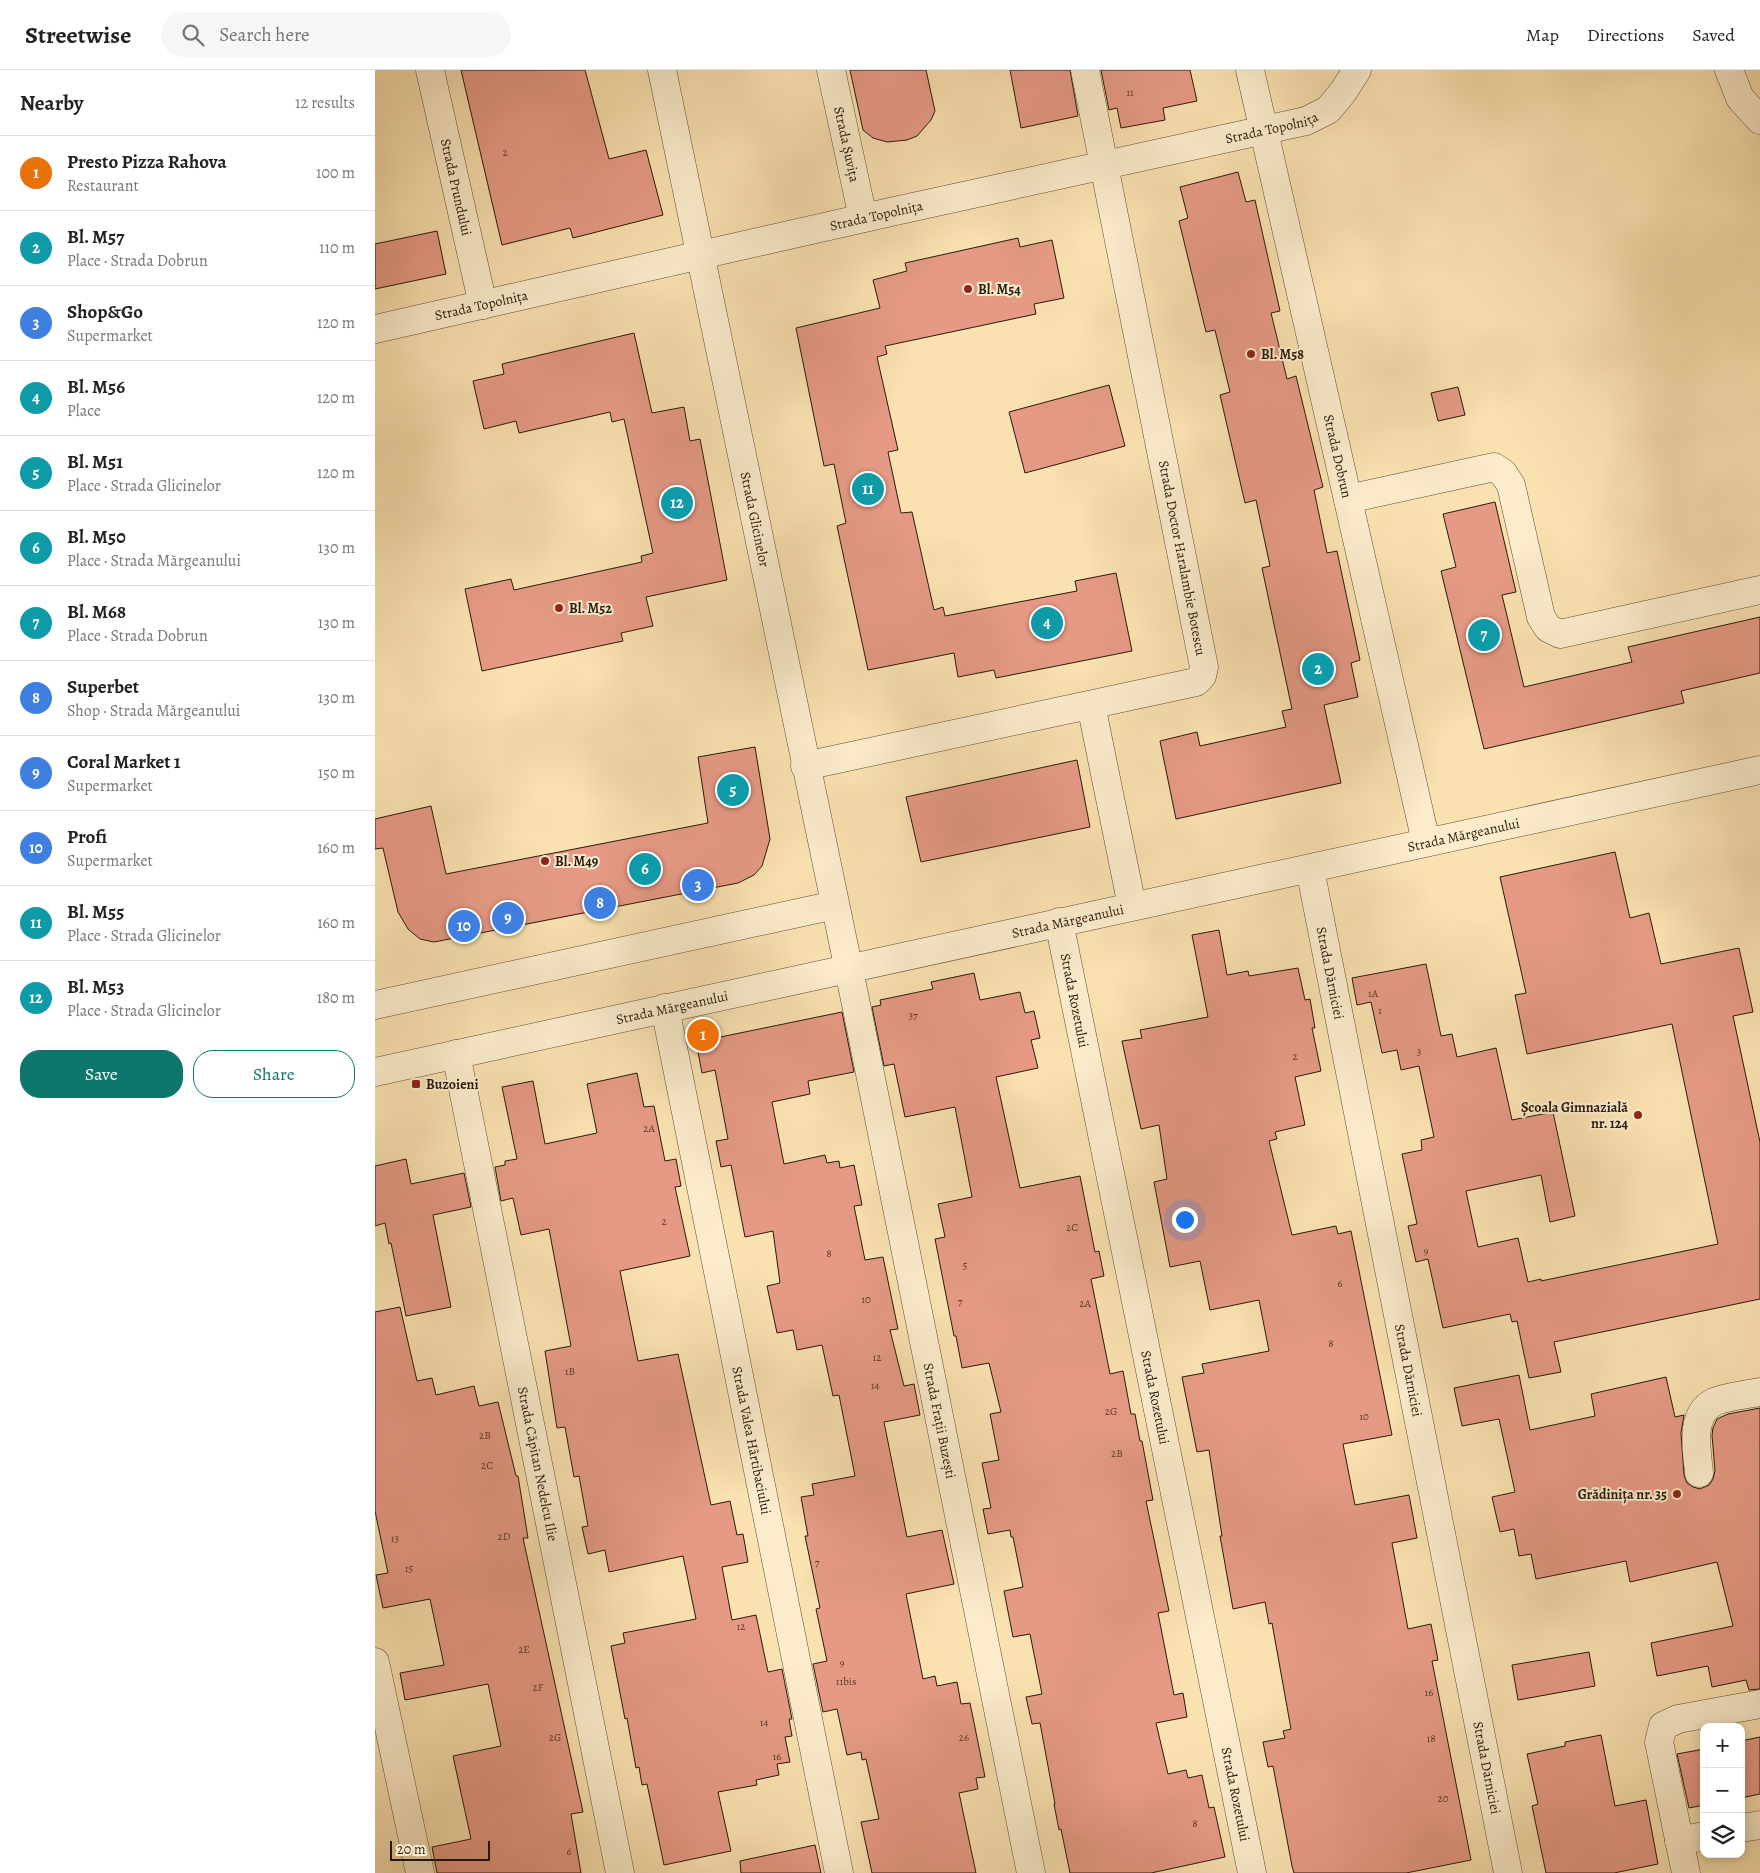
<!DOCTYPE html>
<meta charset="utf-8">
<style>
:root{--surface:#fff;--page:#f6f6f6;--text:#222;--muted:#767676;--line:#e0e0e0;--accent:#0f766e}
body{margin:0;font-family:Alegreya,serif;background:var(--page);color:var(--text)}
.controls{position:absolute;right:15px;bottom:15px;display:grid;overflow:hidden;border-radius:10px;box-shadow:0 2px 12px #0003}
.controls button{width:45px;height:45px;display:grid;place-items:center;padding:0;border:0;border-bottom:1px solid var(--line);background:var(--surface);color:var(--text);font:25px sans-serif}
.scale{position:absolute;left:15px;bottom:12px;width:100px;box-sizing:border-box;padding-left:5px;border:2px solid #271a0e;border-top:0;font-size:14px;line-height:18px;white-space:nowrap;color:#271a0e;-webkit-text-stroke:4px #fceccc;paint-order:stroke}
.you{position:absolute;left:809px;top:1149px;width:18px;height:18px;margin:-12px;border:4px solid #fff;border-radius:50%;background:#1a73e8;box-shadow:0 0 0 8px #1a73e833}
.badge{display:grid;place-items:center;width:32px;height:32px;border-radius:50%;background:var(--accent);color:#fff;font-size:16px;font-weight:700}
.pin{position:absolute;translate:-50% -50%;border:2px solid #fff;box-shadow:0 1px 5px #0006}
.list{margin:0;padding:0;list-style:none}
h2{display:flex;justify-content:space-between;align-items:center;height:65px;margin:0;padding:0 20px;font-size:21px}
h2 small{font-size:16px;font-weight:400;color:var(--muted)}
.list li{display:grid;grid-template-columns:32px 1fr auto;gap:15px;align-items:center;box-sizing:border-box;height:75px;padding:0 20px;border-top:1px solid var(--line)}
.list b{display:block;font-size:19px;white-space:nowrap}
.list p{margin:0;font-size:16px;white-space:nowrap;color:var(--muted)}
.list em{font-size:16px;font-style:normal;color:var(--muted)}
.actions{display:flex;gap:10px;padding:15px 20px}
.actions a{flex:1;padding:11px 0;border:1px solid var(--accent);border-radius:20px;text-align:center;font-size:18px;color:var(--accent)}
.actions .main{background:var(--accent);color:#fff}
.icon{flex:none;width:28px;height:28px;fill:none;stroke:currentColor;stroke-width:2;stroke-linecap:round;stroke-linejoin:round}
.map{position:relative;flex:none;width:1385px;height:1803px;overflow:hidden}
header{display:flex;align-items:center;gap:30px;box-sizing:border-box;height:70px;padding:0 25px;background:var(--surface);border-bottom:1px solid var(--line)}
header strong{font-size:24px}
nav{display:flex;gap:28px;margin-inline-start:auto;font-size:18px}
.search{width:350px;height:45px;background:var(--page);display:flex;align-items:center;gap:12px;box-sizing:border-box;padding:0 18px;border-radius:28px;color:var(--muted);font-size:19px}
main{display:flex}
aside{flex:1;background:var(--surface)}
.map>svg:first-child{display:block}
</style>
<header>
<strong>Streetwise</strong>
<div class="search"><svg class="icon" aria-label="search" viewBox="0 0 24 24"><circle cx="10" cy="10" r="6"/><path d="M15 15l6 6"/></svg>Search here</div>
<nav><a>Map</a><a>Directions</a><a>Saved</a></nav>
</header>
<main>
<aside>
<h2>Nearby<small>12 results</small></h2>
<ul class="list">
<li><span class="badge" style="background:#e8710a">1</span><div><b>Presto Pizza Rahova</b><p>Restaurant</p></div><em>100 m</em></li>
<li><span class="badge" style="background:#0f9aa8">2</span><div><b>Bl. M57</b><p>Place · Strada Dobrun</p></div><em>110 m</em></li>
<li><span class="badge" style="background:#3f7fe0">3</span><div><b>Shop&amp;Go</b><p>Supermarket</p></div><em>120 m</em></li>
<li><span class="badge" style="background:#0f9aa8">4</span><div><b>Bl. M56</b><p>Place</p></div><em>120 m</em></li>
<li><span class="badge" style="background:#0f9aa8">5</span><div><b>Bl. M51</b><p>Place · Strada Glicinelor</p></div><em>120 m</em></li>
<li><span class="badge" style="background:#0f9aa8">6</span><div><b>Bl. M50</b><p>Place · Strada Mărgeanului</p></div><em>130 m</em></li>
<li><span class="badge" style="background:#0f9aa8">7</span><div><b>Bl. M68</b><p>Place · Strada Dobrun</p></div><em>130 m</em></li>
<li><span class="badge" style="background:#3f7fe0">8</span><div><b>Superbet</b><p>Shop · Strada Mărgeanului</p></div><em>130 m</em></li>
<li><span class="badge" style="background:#3f7fe0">9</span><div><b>Coral Market 1</b><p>Supermarket</p></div><em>150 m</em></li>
<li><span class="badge" style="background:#3f7fe0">10</span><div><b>Profi</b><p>Supermarket</p></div><em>160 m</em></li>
<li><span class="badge" style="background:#0f9aa8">11</span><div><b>Bl. M55</b><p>Place · Strada Glicinelor</p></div><em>160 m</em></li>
<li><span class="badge" style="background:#0f9aa8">12</span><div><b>Bl. M53</b><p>Place · Strada Glicinelor</p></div><em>180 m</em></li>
</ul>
<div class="actions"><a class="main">Save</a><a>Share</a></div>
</aside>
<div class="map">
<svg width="1385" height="1803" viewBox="0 0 1385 1803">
<rect width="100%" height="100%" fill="#fae1b0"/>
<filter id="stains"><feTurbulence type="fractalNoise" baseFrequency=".004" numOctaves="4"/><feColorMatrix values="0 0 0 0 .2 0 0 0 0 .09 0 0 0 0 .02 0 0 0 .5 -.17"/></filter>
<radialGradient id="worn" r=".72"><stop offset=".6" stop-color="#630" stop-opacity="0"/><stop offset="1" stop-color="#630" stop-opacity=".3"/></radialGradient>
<!-- building -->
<g fill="#e69a85" stroke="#271a0e">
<path d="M 86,0 L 210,0 L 234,89 L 271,80 L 288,145 L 198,168 L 195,158 L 127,175 Z"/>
<path d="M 475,0 L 551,0 L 560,41 L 556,50 L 542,66 L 532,70 L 512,72 L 498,68 L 488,60 Z"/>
<path d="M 635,0 L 695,0 L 703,46 L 646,58 Z"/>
<path d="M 726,0 L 815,0 L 822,31 L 788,38 L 790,50 L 746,58 L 742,38 L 734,40 Z"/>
<path d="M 863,102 L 871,132 L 880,130 L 905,241 L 896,243 L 912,309 L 921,306 L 948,417 L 939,420 L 952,483 L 962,481 L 985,590 L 976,593 L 983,627 L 949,635 L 966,713 L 801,749 L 785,671 L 822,662 L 825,676 L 911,657 L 907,641 L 917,639 L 887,498 L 895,496 L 881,430 L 870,433 L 845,325 L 855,322 L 840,260 L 831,262 L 804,151 L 813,148 L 805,117 Z"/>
<path d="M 62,161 L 71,204 L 0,219 L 0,174 Z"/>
<path d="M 643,168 L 645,177 L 677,170 L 689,228 L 659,234 L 661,244 L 510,276 L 512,284 L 502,287 L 523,380 L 513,382 L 526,443 L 537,442 L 559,540 L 568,537 L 570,546 L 702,521 L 700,511 L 741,503 L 757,581 L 621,608 L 619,600 L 583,607 L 579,583 L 493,600 L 462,456 L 471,453 L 459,394 L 449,396 L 421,258 L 505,238 L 498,210 L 532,201 L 530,193 Z"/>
<path d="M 259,263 L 277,343 L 309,337 L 315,371 L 325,369 L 352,510 L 271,527 L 278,556 L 246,563 L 248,571 L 107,601 L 90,519 L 136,509 L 139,520 L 267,492 L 266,486 L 278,483 L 249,349 L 237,352 L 235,342 L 144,363 L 141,351 L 109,359 L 98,311 L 129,304 L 127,294 Z"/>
<path d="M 734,315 L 750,376 L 650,403 L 634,342 Z"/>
<path d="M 1083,317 L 1090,345 L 1063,351 L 1056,323 Z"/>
<path d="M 1120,432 L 1141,522 L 1127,525 L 1149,617 L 1257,592 L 1253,577 L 1385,547 L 1385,603 L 1306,621 L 1309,633 L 1109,679 L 1066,501 L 1081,497 L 1068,444 Z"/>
<path d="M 380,677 L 395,769 L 387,796 L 379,805 L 363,813 L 59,872 L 45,869 L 33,859 L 23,842 L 8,778 L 0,779 L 0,749 L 56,736 L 71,804 L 333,753 L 323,687 Z"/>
<path d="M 702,690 L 715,757 L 546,792 L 531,727 Z"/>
<path d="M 1240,782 L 1255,848 L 1274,843 L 1286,894 L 1364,878 L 1378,942 L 1358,946 L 1385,1072 L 1385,1229 L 1179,1272 L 1186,1302 L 1154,1308 L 1142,1251 L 1137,1252 L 1135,1244 L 1068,1258 L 1053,1189 L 1041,1192 L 1033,1156 L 1042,1154 L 1027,1084 L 1047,1080 L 1046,1070 L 1059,1067 L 1044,996 L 1026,1000 L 1022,980 L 1007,983 L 996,932 L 982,935 L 977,908 L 1051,894 L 1066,966 L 1077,964 L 1082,987 L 1121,978 L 1137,1050 L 1178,1042 L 1200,1146 L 1175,1152 L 1166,1105 L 1091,1121 L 1103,1177 L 1143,1168 L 1153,1212 L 1166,1209 L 1166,1211 L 1343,1174 L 1297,954 L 1152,984 L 1140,925 L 1151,923 L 1125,807 Z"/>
<path d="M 844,860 L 852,905 L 873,901 L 874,906 L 923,898 L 930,930 L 935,929 L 940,958 L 937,958 L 946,1001 L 920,1007 L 930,1055 L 900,1062 L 902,1069 L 894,1071 L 917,1165 L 961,1156 L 963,1164 L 976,1161 L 1017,1365 L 968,1374 L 980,1435 L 1034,1425 L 1042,1468 L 1017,1473 L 1033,1559 L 1056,1554 L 1063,1590 L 1057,1591 L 1096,1790 L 1031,1803 L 919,1803 L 917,1796 L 898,1696 L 893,1697 L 888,1672 L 910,1668 L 908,1661 L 916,1659 L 897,1553 L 894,1554 L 890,1532 L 858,1539 L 845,1466 L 847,1466 L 834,1380 L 822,1382 L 807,1307 L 829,1303 L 827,1294 L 894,1281 L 884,1230 L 835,1240 L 825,1191 L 795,1197 L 779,1112 L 792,1109 L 784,1055 L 766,1059 L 747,971 L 767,968 L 765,960 L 833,947 L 817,865 Z"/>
<path d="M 599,903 L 605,930 L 645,922 L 650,943 L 659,941 L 665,968 L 656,970 L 663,998 L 621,1007 L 645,1118 L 705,1106 L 720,1182 L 724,1181 L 729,1206 L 716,1209 L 735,1304 L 748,1301 L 756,1344 L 760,1344 L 765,1371 L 767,1371 L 778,1430 L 771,1431 L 794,1541 L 783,1543 L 799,1625 L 808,1623 L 812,1647 L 781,1653 L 793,1704 L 811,1700 L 813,1708 L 827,1705 L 834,1738 L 839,1737 L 850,1787 L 776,1803 L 695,1803 L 686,1759 L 684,1760 L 679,1734 L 680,1734 L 665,1653 L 657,1654 L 651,1627 L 667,1624 L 655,1564 L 638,1567 L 629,1521 L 648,1517 L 638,1467 L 636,1467 L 635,1460 L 613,1464 L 608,1439 L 616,1438 L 607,1393 L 624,1390 L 615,1344 L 626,1342 L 614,1293 L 587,1298 L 581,1266 L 579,1266 L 560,1169 L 570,1167 L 563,1134 L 597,1127 L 580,1037 L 530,1047 L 519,994 L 509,996 L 497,937 L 506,935 L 505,930 L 558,919 L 556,912 Z"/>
<path d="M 467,942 L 479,1002 L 433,1011 L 435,1024 L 397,1032 L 409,1094 L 450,1085 L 452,1093 L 464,1091 L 465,1098 L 479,1095 L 487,1135 L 479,1136 L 490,1190 L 508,1187 L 523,1259 L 515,1260 L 529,1316 L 539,1314 L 545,1345 L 509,1352 L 532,1467 L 567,1460 L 579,1514 L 531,1524 L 548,1609 L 560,1606 L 562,1616 L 582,1612 L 586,1634 L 595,1633 L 610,1707 L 601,1708 L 603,1719 L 584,1723 L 601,1803 L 497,1803 L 486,1752 L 504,1749 L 491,1689 L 487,1690 L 486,1682 L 472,1685 L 462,1639 L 448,1642 L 438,1594 L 452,1591 L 441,1539 L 445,1538 L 430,1466 L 433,1466 L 426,1427 L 439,1425 L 437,1414 L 480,1406 L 464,1325 L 458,1326 L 447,1275 L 422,1280 L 418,1260 L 402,1263 L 392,1216 L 405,1213 L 398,1161 L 370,1167 L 356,1095 L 346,1097 L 341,1071 L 353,1069 L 340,1000 L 327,1003 L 321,972 Z"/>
<path d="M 262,1003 L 269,1037 L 279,1036 L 290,1091 L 301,1089 L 306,1116 L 300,1117 L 315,1186 L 245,1201 L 263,1291 L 303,1284 L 336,1435 L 355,1431 L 362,1465 L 368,1464 L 373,1492 L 347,1497 L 357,1550 L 381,1545 L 393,1602 L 407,1599 L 417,1649 L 414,1649 L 417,1666 L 410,1667 L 415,1692 L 402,1694 L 404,1705 L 381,1710 L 382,1715 L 343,1722 L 356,1781 L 289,1795 L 272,1714 L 267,1715 L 264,1697 L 261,1698 L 252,1648 L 250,1649 L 236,1576 L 250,1573 L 248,1563 L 321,1549 L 308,1486 L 234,1502 L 230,1480 L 213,1484 L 207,1457 L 213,1456 L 204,1406 L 199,1407 L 190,1357 L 182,1358 L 170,1281 L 196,1276 L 174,1159 L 146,1165 L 138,1128 L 126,1131 L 120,1097 L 130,1095 L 130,1091 L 142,1089 L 127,1017 L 158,1011 L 170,1074 L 222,1063 L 212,1014 Z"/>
<path d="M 31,1089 L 36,1114 L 89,1103 L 96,1137 L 58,1145 L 76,1237 L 31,1246 L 16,1173 L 14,1174 L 10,1153 L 0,1156 L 0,1096 Z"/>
<path d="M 25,1237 L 42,1311 L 57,1308 L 61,1325 L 99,1316 L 104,1336 L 123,1332 L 141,1406 L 143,1406 L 153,1468 L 148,1468 L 208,1742 L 196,1744 L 206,1803 L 62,1803 L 57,1777 L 96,1769 L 78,1686 L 126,1676 L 113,1614 L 30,1630 L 25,1603 L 69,1595 L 55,1529 L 8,1538 L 1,1505 L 13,1503 L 0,1441 L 0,1242 Z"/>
<path d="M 1144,1305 L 1155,1360 L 1220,1346 L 1216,1324 L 1291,1307 L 1300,1347 L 1309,1345 L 1306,1363 L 1309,1405 L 1312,1413 L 1318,1417 L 1325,1419 L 1334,1415 L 1338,1409 L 1340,1401 L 1337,1365 L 1338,1358 L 1342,1349 L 1353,1344 L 1385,1338 L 1385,1619 L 1374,1620 L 1371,1610 L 1337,1617 L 1333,1596 L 1282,1606 L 1276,1573 L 1358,1556 L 1342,1492 L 1255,1512 L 1251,1491 L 1161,1509 L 1156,1484 L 1144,1486 L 1139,1459 L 1125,1462 L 1117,1427 L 1140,1422 L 1124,1349 L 1087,1356 L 1079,1318 Z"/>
<path d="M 1214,1582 L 1220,1616 L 1143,1630 L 1137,1595 Z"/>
<path d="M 1226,1665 L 1240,1736 L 1271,1730 L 1283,1794 L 1239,1803 L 1171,1803 L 1157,1736 L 1163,1734 L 1152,1684 L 1190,1676 L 1190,1672 Z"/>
<path d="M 1385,1667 L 1385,1724 L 1366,1728 L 1366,1671 Z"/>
<path d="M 1329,1679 L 1329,1735 L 1314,1738 L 1302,1684 Z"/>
<path d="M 440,1775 L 446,1803 L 366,1803 L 365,1791 Z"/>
</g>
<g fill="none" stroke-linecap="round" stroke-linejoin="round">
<!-- minor casing -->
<g stroke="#5c4c36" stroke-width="29">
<g id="minor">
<path id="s1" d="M 55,0 L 108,235"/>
<path id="s2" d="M 287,0 L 482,939 L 656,1803"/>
<path id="s3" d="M 456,0 L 488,148"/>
<path id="s4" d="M 875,0 L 1051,772"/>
<path d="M 1354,0 L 1365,28 L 1385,50"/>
<path id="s5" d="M 0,259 L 520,141 L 931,51 L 953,40 L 968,22 L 982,0"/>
<path d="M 973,429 L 1119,397 L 1128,403 L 1136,415 L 1166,547 L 1173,558 L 1185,564 L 1385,520"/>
<path d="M 716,635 L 757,836"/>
<path d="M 430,696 L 821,612 L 827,606 L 829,597 L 710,0"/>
<path id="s6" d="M 935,799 L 1133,1803"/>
<path id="s7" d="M 684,852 L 877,1803"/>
<path d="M 0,935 L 460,835"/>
<path id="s8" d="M 290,938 L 464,1803"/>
<path id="s9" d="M 81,984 L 245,1803"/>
<path id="s10" d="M 0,1002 L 1385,700"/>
<path d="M 1324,1403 C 1322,1380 1314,1345 1339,1332 C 1349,1327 1374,1324 1385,1322"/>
<path d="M 0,1592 L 45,1803"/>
<path d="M 1366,1758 L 1385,1755"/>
<path d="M 1304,1771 L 1329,1766"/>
<path d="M 1311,1803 L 1284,1672 L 1288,1656 L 1303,1649 L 1385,1634"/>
</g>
</g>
<!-- minor -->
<use href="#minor" stroke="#fceccc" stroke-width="28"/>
</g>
<!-- markers -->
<g fill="#8f2418" stroke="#fceccc" stroke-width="2">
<circle cx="593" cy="219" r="5"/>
<circle cx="876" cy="284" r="5"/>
<circle cx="184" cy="538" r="5"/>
<circle cx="170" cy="791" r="5"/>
<rect x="36" y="1009" width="10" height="10" rx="2.5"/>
<circle cx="1263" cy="1045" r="5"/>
<circle cx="1302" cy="1424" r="5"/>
</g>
<g text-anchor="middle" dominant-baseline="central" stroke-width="4" stroke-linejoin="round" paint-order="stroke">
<!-- number labels -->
<g font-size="11" fill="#573a2c">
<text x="755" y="22">11</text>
<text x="130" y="82">2</text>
<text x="998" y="923">1A</text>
<text x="1005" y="940">1</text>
<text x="538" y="945">37</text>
<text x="1044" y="981">3</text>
<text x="920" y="986">2</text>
<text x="274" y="1058">2A</text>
<text x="289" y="1151">2</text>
<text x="697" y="1157">2C</text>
<text x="1051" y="1180">9</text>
<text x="454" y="1183">8</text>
<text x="590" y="1195">5</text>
<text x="965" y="1213">6</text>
<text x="491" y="1229">10</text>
<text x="585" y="1231">7</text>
<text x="710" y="1233">2A</text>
<text x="956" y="1273">8</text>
<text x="502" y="1287">12</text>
<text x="195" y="1301">1B</text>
<text x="500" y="1315">14</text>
<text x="736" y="1341">2G</text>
<text x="989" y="1346">10</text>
<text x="110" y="1365">2B</text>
<text x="742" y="1383">2B</text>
<text x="112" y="1395">2C</text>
<text x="129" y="1466">2D</text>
<text x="20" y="1468">13</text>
<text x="442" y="1492">7</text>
<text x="34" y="1498">15</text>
<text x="366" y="1556">12</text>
<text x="149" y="1579">2E</text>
<text x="467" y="1592">9</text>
<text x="471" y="1611">11bis</text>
<text x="163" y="1617">2F</text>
<text x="1054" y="1622">16</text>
<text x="389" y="1652">14</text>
<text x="180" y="1667">2G</text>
<text x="589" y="1667">26</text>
<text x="1056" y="1668">18</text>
<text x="402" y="1686">16</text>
<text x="1068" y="1728">20</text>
<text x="820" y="1753">8</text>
<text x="194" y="1781">6</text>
</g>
<!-- street labels -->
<g font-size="14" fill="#271a0e" stroke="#fceccc">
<text stroke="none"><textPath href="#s5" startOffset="919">Strada Topolnița</textPath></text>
<text stroke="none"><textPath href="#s3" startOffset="76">Strada Șuvița</textPath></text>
<text stroke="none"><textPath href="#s1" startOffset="120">Strada Prundului</textPath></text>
<text stroke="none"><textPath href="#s5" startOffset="514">Strada Topolnița</textPath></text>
<text stroke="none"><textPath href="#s5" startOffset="109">Strada Topolnița</textPath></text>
<text stroke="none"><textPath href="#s4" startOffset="396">Strada Dobrun</textPath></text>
<text stroke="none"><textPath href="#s2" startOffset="459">Strada Glicinelor</textPath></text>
<text transform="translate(807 488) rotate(79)">Strada Doctor Haralambie Botescu</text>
<text stroke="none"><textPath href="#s10" startOffset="1114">Strada Mărgeanului</textPath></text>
<text stroke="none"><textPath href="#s10" startOffset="709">Strada Mărgeanului</textPath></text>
<text stroke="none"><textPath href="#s6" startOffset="106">Strada Dărniciei</textPath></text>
<text stroke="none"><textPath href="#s7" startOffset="80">Strada Rozetului</textPath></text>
<text stroke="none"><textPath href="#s10" startOffset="304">Strada Mărgeanului</textPath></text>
<text stroke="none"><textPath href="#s6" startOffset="511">Strada Dărniciei</textPath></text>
<text stroke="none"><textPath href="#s7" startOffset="485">Strada Rozetului</textPath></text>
<text stroke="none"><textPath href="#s2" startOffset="1379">Strada Frații Buzești</textPath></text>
<text stroke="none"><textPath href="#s8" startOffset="441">Strada Valea Hârtibaciului</textPath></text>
<text stroke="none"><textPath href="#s9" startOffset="418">Strada Căpitan Nedelcu Ilie</textPath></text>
<text stroke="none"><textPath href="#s6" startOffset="916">Strada Dărniciei</textPath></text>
<text stroke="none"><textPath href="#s7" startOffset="890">Strada Rozetului</textPath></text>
</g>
<!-- poi labels -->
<g font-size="14" font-weight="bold" fill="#271a0e" stroke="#fceccc" text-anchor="start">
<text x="603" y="219">Bl. M54</text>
<text x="886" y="284">Bl. M58</text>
<text x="194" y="538">Bl. M52</text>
<text x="180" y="791">Bl. M49</text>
<text x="51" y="1014">Buzoieni</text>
<text x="1253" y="1037" text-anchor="end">Școala Gimnazială<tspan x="1253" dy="16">nr. 124</tspan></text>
<text x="1292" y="1424" text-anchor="end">Grădinița nr. 35</text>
</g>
</g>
<rect width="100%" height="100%" filter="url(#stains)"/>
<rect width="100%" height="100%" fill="url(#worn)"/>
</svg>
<div class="controls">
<button>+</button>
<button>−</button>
<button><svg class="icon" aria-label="layers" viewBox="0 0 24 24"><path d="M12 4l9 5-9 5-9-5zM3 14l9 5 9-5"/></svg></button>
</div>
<div class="scale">20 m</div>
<div class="you"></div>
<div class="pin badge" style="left:328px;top:965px;background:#e8710a">1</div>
<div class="pin badge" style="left:943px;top:599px;background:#0f9aa8">2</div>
<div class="pin badge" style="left:323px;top:815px;background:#3f7fe0">3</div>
<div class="pin badge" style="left:672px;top:553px;background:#0f9aa8">4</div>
<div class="pin badge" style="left:358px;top:720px;background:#0f9aa8">5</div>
<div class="pin badge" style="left:270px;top:799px;background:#0f9aa8">6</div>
<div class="pin badge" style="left:1109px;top:565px;background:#0f9aa8">7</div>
<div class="pin badge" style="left:225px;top:833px;background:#3f7fe0">8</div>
<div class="pin badge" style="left:133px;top:848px;background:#3f7fe0">9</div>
<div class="pin badge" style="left:89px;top:856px;background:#3f7fe0">10</div>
<div class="pin badge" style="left:493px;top:419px;background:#0f9aa8">11</div>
<div class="pin badge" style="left:302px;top:433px;background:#0f9aa8">12</div>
</div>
</main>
